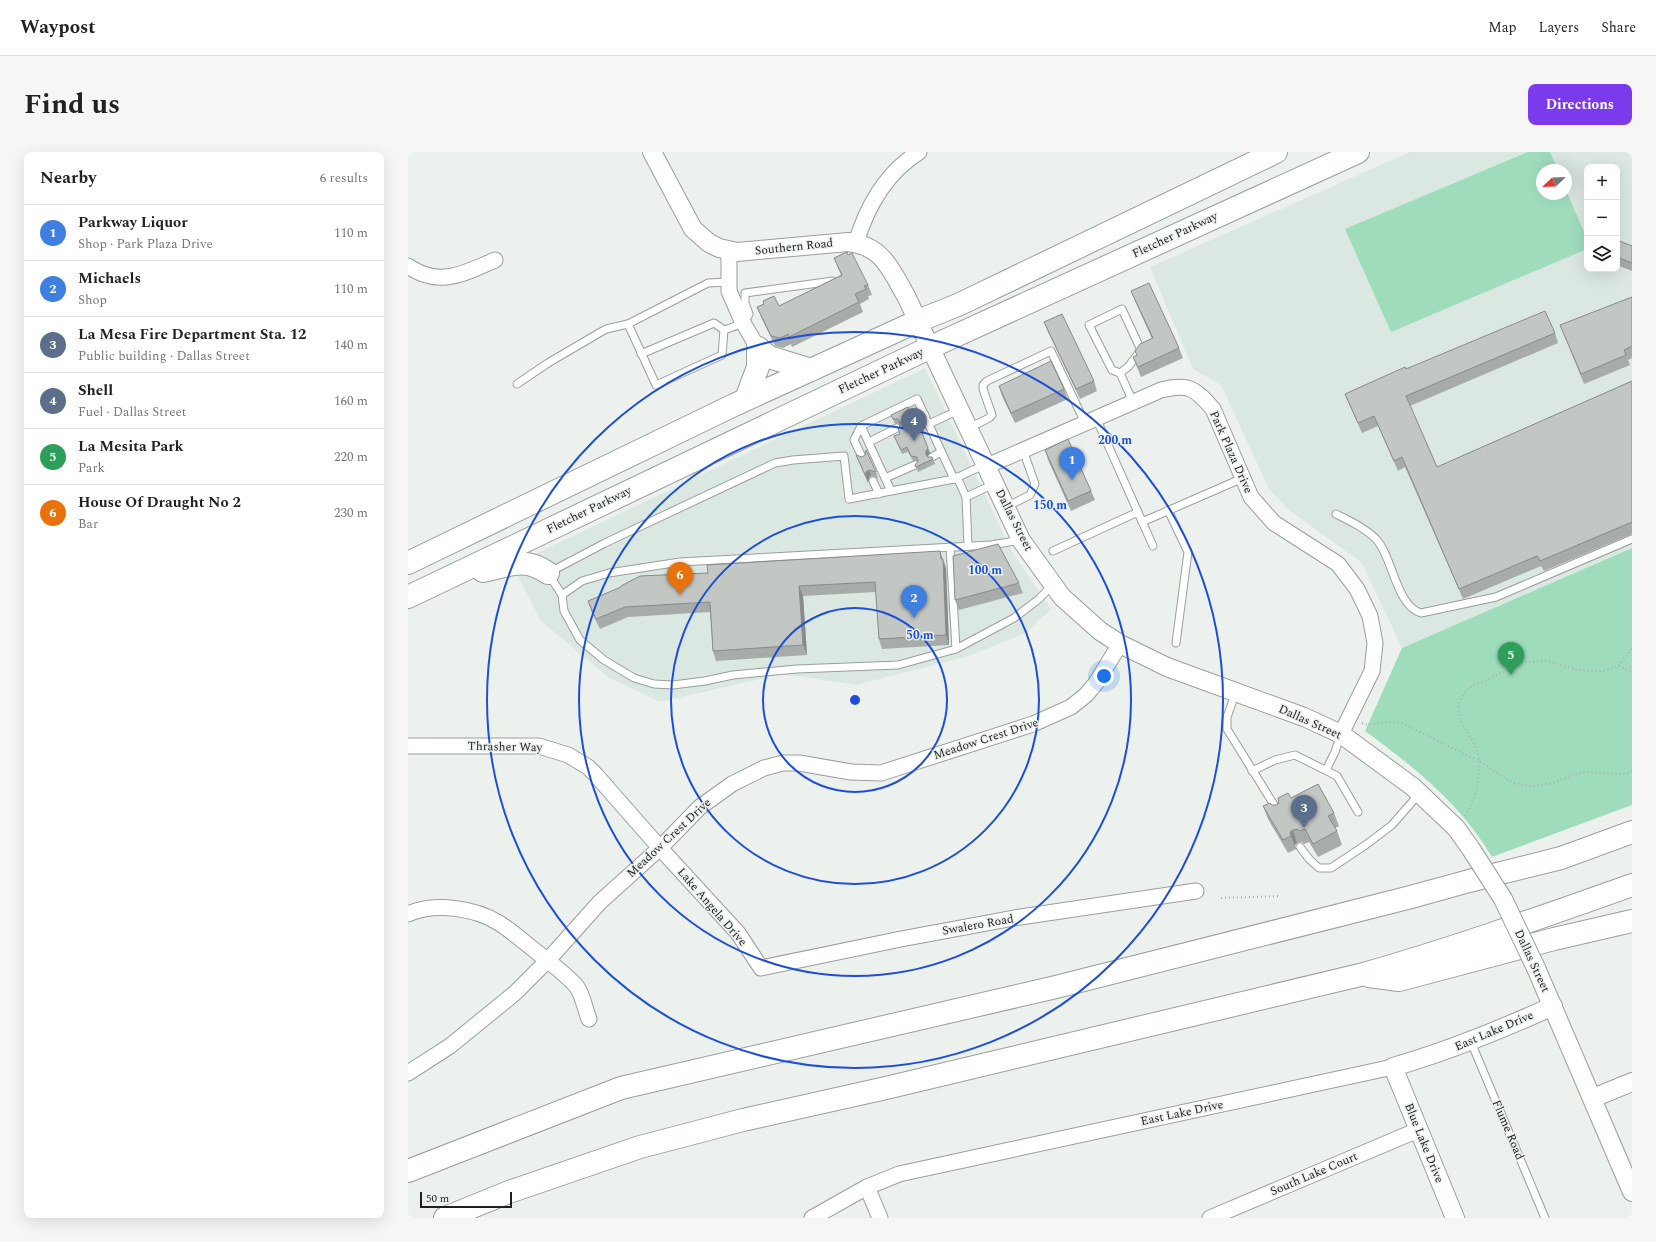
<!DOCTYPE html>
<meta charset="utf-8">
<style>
:root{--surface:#fff;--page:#f6f6f6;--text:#222;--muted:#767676;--line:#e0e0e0;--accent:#7c3aed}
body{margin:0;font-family:Spectral,serif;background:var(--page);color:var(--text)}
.controls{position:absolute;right:12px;top:12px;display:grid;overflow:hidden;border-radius:8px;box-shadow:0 4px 16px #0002}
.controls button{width:36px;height:36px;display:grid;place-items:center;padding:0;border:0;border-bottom:1px solid var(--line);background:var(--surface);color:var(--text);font:20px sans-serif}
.compass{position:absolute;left:1128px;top:12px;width:36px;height:36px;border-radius:50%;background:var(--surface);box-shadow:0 4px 16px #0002;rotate:247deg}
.scale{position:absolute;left:12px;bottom:10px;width:92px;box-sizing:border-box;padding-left:4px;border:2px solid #1e1f1e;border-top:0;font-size:11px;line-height:14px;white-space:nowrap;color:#1e1f1e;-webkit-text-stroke:3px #ecf1ee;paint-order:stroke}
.you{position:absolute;left:696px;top:524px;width:14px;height:14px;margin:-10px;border:3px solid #fff;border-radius:50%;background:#1a73e8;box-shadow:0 0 0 6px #1a73e833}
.badge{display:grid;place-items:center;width:26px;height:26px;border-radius:50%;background:var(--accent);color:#fff;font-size:13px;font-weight:700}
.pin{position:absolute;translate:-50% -33px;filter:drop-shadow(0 1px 2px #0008)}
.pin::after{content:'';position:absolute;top:21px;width:14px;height:12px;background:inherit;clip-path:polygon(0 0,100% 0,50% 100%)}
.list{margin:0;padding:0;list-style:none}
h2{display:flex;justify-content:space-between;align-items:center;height:52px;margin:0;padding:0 16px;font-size:17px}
h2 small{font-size:13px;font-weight:400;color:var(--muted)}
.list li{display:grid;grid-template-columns:26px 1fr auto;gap:12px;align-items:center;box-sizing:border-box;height:56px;padding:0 16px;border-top:1px solid var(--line)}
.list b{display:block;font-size:15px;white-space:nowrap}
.list p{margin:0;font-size:13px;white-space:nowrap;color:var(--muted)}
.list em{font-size:13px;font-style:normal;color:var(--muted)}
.icon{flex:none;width:22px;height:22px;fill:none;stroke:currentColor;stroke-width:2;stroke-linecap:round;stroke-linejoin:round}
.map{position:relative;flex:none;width:1224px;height:1066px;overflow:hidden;border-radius:8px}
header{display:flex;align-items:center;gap:24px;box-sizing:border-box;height:56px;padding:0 20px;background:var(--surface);border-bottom:1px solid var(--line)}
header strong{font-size:19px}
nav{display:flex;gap:22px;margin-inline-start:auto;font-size:14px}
.intro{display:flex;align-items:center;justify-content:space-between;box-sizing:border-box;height:96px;padding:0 24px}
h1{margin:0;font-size:28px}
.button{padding:10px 18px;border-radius:8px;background:var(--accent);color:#fff;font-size:14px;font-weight:700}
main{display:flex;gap:24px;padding:0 24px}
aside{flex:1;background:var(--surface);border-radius:8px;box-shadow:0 4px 16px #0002}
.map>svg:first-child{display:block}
</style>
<header>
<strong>Waypost</strong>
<nav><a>Map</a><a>Layers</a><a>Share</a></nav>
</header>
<div class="intro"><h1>Find us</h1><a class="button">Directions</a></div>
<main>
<aside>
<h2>Nearby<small>6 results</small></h2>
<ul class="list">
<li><span class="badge" style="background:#3f7fe0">1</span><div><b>Parkway Liquor</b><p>Shop · Park Plaza Drive</p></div><em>110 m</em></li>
<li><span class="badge" style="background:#3f7fe0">2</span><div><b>Michaels</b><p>Shop</p></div><em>110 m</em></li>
<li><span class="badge" style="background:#5c6f8a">3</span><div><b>La Mesa Fire Department Sta. 12</b><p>Public building · Dallas Street</p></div><em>140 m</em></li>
<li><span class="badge" style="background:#5c6f8a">4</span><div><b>Shell</b><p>Fuel · Dallas Street</p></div><em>160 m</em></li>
<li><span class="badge" style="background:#2e9e5b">5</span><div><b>La Mesita Park</b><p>Park</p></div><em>220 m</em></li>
<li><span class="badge" style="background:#e8710a">6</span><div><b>House Of Draught No 2</b><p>Bar</p></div><em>230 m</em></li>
</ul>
</aside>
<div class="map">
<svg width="1224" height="1066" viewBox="0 0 1224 1066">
<rect width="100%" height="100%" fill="#ecf1ee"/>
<!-- built -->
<g fill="#dbe8e1" fill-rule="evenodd">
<path d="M 1002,0 L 1224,0 L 1224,396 L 994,496 L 954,411 L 881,358 L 861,337 L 813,233 L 785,217 L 742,115 ZM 1179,15 L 1209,15 L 1209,117 L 1179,117 ZM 1134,18 L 1158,18 L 1158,42 L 1134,42 Z"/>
<path d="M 517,216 L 604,400 L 643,457 L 618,481 L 561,504 L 448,533 L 375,522 L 252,550 L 200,525 L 133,469 L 109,422 L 125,403 Z"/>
</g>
<!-- green -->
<g fill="#9edcbc">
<path d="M 1120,0 L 1142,0 L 1150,18 L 1134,18 L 1134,42 L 1158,42 L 1158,38 L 1179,87 L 1179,97 L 983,180 L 937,77 Z"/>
<path d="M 1224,396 L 1224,653 L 1084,705 C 1053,652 1005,614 957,579 L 994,496 Z"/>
</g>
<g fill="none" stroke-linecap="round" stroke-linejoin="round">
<!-- service casing -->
<g stroke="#9a9e9c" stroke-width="9">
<g id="service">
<path d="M 316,178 L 314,203 L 248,233 L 220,172 L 300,131 L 321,130"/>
<path d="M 233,202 L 306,171 L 316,178 C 325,175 338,172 341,162 L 337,151 L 337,141 L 425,129"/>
<path d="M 712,221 L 720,215 L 733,198 L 714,157 L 681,173 L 704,218 L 712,221 L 725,250"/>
<path d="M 109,232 L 140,211 L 198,177 L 220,172"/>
<path d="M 688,266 L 745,394"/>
<path d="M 506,268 L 517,263"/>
<path d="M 521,272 L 551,258"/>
<path d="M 453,274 L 446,288 L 455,307"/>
<path d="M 561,276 L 581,266 L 584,263 L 575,237 L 575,233 L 579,229 L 643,199 L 677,271"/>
<path d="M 461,290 L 489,276"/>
<path d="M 524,305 L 533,300"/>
<path d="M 578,312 L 546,327 L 441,347 L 436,304 L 385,308 L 367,311 L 197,391 L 140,421 L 154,443 L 174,429 L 201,421 L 272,410 L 583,393 L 613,388"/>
<path d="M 549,325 L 558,345 L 560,394"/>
<path d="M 477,326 L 507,313"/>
<path d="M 465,329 L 471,342"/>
<path d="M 483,339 L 453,274 L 509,247 L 546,327"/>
<path d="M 558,345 L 586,332"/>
<path d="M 598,355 L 622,343 L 627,332 L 615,298"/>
<path d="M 760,358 L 780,400 L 768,491"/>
<path d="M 928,362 C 942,369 957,376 968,387 C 985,405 988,454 1013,461 L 1088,445 L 1224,387"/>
<path d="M 734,370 L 835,326"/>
<path d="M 542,395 L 548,497"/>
<path d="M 645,399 L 730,360"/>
<path d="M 154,443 L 156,459 L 172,488 L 196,508 L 226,526 L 246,532 L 265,533 L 297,529 L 325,523 L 389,517 L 490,513 L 548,497 L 606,466 L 631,447 L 644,433"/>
<path d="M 828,540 L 819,565 L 819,577 L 871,661"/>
<path d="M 918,618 L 927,600 L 933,582"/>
<path d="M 844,619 L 867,608 L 887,603 L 929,624 L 950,660"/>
<path d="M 892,695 L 902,708 L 911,716 L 923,716 L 959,692 L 984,673 L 1011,642"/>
<path d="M 1063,890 L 1137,1066"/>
</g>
</g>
<!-- minor casing -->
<g stroke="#9a9e9c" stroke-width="17">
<g id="minor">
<path d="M 448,91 C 459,54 478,21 511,0"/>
<path d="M 321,99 L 321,139 L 334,169 L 350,196"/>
<path d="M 0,114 C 31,136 57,121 87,108"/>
<path d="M 579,314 L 753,238 C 780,231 787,236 805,257 L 843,345 L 866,371 L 930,412 L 949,437 L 962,464 L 967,491 L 964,519 L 933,582"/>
<path d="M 0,594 L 131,594 L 160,603 L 180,615 L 188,623 L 252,696 L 330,781 L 353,816 L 493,787 L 606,766 L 788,739"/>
<path d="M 0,762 C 27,750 67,756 91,771 C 105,780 117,791 130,801 C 139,808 163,827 169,835 C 175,844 177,857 181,867"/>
<path d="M 0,921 L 42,894 L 107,841 L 140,808 L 192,750 L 252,696 L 292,655 L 324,632 L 356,616 L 375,611 L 391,611 L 443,620 L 473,621 L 625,572 L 663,555 L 678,543 L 688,531 L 712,492"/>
<path d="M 459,1035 L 472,1066"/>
<path d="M 404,1066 L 459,1035 L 491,1022 L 985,915"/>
<path d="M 802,1066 L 1010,978"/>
</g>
</g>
<!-- tertiary casing -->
<g stroke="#9a9e9c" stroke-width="20">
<g id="tertiary">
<path d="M 244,0 L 285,77 L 301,91 L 311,96 L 329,100 L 440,90 C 475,94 483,118 498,144 L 613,388 L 654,445 L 692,479 L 712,492 L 759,515 L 896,565 L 933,582 L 1005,635 L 1048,676 L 1063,697"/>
<path d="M 1128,816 L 1224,1040"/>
<path d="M 1185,946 L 1224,930"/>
<path d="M 1047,1066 L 985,915 C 1041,899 1092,878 1145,854"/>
</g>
</g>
<!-- primary casing -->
<g stroke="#9a9e9c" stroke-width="24">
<g id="primary">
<path d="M 350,196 L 361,205 L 403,218"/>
<path d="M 338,247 L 350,215 L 350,196"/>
<path d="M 0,411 L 326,253 L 510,169 L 552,152 L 868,0"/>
<path d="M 75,419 C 101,414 115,404 140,421"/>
<path d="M 0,445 L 523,195 L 950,0"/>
</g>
</g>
<!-- motorway casing -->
<g stroke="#9a9e9c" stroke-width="24">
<g id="motorway">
<path d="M 961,824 L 991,828 L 1146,787 L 1224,769"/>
<path d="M 0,1019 L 213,936 L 648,835 L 1003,745 L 1061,729 L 1153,706 L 1224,680"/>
<path d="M 37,1066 L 101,1040 L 232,995 L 335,968 L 478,936 L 952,823 C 1044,797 1134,765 1224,733"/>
</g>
</g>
<!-- path -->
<g stroke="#acb0ae" stroke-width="2" stroke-dasharray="1 3" stroke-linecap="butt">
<path d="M 1211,514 L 1224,496"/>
<path d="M 954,571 L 960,573 L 977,570 L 994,571 L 1071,609 L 1105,631 L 1123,634 L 1141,632 L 1173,620 L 1219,622 L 1224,619"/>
<path d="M 1057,664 C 1068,650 1074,619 1070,602 C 1063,578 1036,561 1061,536 L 1117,510 L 1139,509 L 1170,518 L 1182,519 L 1196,519 L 1211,514 L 1224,520"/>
<path d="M 813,746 L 873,744"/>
</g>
<!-- service -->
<use href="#service" stroke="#fff" stroke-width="7"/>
<!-- minor -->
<use href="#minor" stroke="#fff" stroke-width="15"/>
<!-- tertiary -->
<use href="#tertiary" stroke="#fff" stroke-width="18"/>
<!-- primary -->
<use href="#primary" stroke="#fff" stroke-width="22"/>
<!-- motorway -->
<use href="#motorway" stroke="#fff" stroke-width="22"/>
<!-- tertiary-bridge casing -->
<g stroke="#9a9e9c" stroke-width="20" stroke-linecap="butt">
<path id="tertiary-bridge" d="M 1063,697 L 1095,747 L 1128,816"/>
</g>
<!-- tertiary-bridge -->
<use href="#tertiary-bridge" stroke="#fff" stroke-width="18"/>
</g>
<!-- wall -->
<g fill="#a7aba9">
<path d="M 1209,88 L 1224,94 L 1224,119 L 1209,113 Z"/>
<path d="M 440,103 L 460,133 L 464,143 L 460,144 L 461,147 L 452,152 L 455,160 L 384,195 L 383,192 L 375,196 L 367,194 L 353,165 L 349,155 L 371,154 L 433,123 L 426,106 Z"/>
<path d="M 723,139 L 771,196 L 775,206 L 733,225 L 725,205 L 729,203 L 727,199 L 744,187 L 727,149 Z"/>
<path d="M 1224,145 L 1224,206 L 1220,208 L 1222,213 L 1176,232 L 1152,173 Z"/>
<path d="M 636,170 L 686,229 L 689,239 L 672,247 L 640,180 Z"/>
<path d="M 1147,181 L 1150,191 L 1002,254 L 1029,315 L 1224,229 L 1224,382 L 1136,419 L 1133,414 L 1055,447 L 997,315 L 990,319 L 970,274 L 954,281 L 941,252 L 937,242 L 998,217 Z"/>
<path d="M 591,234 L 656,237 L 660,247 L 607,271 L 594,244 Z"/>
<path d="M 502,259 L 504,263 L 501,267 L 522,301 L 520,303 L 520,305 L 524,305 L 527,312 L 510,320 L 507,313 L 510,309 L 505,309 L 500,300 L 494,302 L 486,284 L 492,282 L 490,276 L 492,274 L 492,272 L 487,272 L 483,263 Z"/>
<path d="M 637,298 L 683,339 L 687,348 L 663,359 L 640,308 Z"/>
<path d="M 448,303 L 468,320 L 470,327 L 463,324 L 461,326 L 460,331 Z"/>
<path d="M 536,409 L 538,417 L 541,493 L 474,497 L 471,487 L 468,440 L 395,444 L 399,503 L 308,509 L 305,499 L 302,460 L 220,465 L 192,477 L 183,459 L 180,449 L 300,421 Z"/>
<path d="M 611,431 L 615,441 L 551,458 L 547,448 Z"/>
<path d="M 868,653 L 926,661 L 931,674 L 927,676 L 929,679 L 934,693 L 910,705 L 901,690 L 896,692 L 894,690 L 889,691 L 887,693 L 888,697 L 880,701 L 860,667 L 855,654 Z"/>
</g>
<!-- shaded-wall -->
<g fill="#888b89">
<path d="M 502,259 L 504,263 L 501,267 L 500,266 L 500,263 Z"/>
<path d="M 520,296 L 522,301 L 520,303 L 519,307 L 518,303 L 518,299 Z"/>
<path d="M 461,318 L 463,324 L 461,326 L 460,331 L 458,325 L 458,320 Z"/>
<path d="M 532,399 L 538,417 L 541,493 L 538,483 Z"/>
<path d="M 391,434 L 395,444 L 399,503 L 395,493 Z"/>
<path d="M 885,678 L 889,691 L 887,693 L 888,697 L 883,684 L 882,680 Z"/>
</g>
<!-- building -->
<g fill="#c2c7c4" stroke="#888b89">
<path d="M 1209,88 L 1224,94 L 1224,111 L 1209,105 Z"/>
<path d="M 439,100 L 440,103 L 444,101 L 460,133 L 456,134 L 458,137 L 447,142 L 451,150 L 381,185 L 380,182 L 372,186 L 363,184 L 349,155 L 356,152 L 355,149 L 366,144 L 371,154 L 434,123 L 426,106 Z"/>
<path d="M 741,131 L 771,196 L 730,215 L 725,205 L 729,203 L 727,199 L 732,192 L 745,186 L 723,139 Z"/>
<path d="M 1224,145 L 1224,194 L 1216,198 L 1218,203 L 1173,222 L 1152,173 Z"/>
<path d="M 1137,159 L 1147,181 L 998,244 L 1029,315 L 1224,229 L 1224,370 L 1132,409 L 1129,404 L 1051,437 L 994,305 L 986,309 L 966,264 L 950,271 L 937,242 L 997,215 L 998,217 Z"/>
<path d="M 654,162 L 686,229 L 668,237 L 636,170 Z"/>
<path d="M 643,209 L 656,237 L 603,261 L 591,234 Z"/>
<path d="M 500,255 L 502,259 L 500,263 L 500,266 L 504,269 L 507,268 L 509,274 L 511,273 L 520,296 L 518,299 L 518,303 L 520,305 L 524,305 L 525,307 L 508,315 L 507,313 L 510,309 L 509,305 L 503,304 L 499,295 L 493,298 L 486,284 L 492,282 L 490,276 L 492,274 L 492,270 L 490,267 L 485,267 L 483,263 Z"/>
<path d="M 660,287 L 683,339 L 660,349 L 637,298 Z"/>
<path d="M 458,298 L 468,320 L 461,318 L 458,320 L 458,325 L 448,303 L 454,305 L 457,303 Z"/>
<path d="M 590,392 L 611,431 L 547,448 L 545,404 Z"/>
<path d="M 532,399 L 533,407 L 535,407 L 538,483 L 471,487 L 467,430 L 391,434 L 395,493 L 305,499 L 302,450 L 217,455 L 188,467 L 180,449 L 213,435 L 213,434 L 232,424 L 300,421 L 299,413 Z"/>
<path d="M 910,632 L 926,661 L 920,664 L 929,679 L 905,692 L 897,677 L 892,679 L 889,677 L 885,678 L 882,680 L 883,684 L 875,688 L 855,654 L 862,651 L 864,653 L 868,653 L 871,651 L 870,646 L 880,641 L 883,646 Z"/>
</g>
<!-- distance rings -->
<g fill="none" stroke="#1d4ed8" stroke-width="2">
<circle cx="447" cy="548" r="92"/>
<circle cx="447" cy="548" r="184"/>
<circle cx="447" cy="548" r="276"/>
<circle cx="447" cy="548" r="368"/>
</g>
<g text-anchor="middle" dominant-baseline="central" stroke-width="3" stroke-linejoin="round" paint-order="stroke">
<!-- street labels -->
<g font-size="12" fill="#1e1f1e" stroke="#ecf1ee">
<text transform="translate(767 83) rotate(-25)">Fletcher Parkway</text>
<text transform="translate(386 95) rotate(-6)">Southern Road</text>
<text transform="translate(473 219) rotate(-25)">Fletcher Parkway</text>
<text transform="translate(823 300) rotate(66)">Park Plaza Drive</text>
<text transform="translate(181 358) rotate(-26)">Fletcher Parkway</text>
<text transform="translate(606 368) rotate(63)">Dallas Street</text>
<text transform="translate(902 570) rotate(24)">Dallas Street</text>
<text transform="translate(578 587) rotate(-18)">Meadow Crest Drive</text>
<text transform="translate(97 595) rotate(1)">Thrasher Way</text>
<text transform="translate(261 686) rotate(-43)">Meadow Crest Drive</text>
<text transform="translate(304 755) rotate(49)">Lake Angela Drive</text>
<text transform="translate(570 773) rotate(-10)">Swalero Road</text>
<text transform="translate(1124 809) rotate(65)">Dallas Street</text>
<text transform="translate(1086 879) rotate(-23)">East Lake Drive</text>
<text transform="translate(774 961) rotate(-12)">East Lake Drive</text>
<text transform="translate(1100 978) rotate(67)">Flume Road</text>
<text transform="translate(1016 991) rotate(68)">Blue Lake Drive</text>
<text transform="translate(906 1022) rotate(-23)">South Lake Court</text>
</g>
</g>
<circle cx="447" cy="548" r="6" fill="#1d4ed8" stroke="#ecf1ee" stroke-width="2"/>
<g font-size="12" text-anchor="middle" font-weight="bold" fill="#1d4ed8" stroke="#ecf1ee" stroke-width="3" stroke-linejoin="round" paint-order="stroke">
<text x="707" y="292">200 m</text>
<text x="642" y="357">150 m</text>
<text x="577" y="422">100 m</text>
<text x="512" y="487">50 m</text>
</g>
</svg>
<div class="controls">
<button>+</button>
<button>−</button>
<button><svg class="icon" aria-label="layers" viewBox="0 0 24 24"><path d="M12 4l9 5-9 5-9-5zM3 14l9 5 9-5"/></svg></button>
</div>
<svg class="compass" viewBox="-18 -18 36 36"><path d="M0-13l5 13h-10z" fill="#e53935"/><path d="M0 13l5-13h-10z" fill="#767676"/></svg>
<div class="scale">50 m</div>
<div class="you"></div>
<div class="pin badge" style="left:664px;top:328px;background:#3f7fe0">1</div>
<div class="pin badge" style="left:506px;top:466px;background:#3f7fe0">2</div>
<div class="pin badge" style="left:896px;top:676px;background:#5c6f8a">3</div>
<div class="pin badge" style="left:506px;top:289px;background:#5c6f8a">4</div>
<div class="pin badge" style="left:1103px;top:523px;background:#2e9e5b">5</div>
<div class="pin badge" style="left:272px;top:443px;background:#e8710a">6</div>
</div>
</main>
